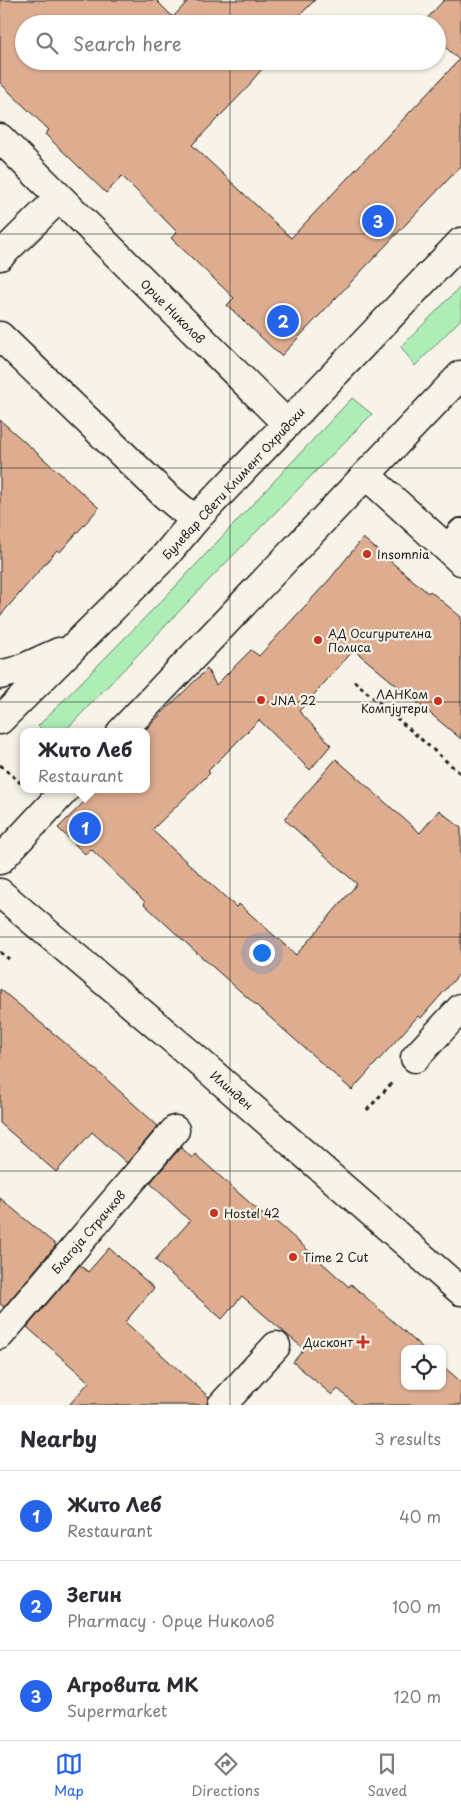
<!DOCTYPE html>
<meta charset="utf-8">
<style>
:root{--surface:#fff;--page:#f2f2f3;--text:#2b2b33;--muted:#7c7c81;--line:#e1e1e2;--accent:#2563eb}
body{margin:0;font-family:"Playpen Sans",sans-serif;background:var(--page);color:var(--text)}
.controls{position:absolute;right:15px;bottom:15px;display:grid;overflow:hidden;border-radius:10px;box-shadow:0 1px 4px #0004}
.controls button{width:45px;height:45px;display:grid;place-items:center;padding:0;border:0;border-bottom:1px solid var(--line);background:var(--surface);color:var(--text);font:25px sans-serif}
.you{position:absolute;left:261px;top:952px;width:18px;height:18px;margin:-12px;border:4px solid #fff;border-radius:50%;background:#1a73e8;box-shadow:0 0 0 8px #1a73e833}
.badge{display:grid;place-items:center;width:32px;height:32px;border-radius:50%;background:var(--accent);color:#fff;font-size:16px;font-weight:700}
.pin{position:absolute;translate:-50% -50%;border:2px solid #fff;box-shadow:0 1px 5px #0006}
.popup{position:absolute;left:20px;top:728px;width:130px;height:65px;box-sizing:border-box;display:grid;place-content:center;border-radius:10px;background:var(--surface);filter:drop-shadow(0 1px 4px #0005);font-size:16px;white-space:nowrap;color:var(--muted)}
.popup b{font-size:19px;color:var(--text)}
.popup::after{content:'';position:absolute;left:50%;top:100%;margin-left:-10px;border:10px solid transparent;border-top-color:var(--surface)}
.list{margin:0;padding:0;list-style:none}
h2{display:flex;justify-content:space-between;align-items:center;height:65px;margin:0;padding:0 20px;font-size:21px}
h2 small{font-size:16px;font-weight:400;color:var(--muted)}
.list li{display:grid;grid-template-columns:32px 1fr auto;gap:15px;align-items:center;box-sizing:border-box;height:90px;padding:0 20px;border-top:1px solid var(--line)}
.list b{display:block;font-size:19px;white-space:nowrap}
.list p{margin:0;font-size:16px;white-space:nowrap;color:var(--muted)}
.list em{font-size:16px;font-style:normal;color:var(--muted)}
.icon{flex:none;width:28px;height:28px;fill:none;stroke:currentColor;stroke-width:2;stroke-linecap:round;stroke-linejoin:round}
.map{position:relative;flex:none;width:461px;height:1405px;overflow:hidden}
.search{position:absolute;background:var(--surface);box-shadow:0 1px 4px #0004;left:15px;right:15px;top:15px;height:55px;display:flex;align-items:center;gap:12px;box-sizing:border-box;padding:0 18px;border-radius:28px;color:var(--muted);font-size:19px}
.sheet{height:335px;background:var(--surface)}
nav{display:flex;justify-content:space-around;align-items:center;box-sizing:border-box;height:70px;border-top:1px solid var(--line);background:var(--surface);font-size:14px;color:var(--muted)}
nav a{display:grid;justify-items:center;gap:2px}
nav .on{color:var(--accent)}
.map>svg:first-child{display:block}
</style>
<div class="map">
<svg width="461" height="1405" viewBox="0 0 461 1405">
<rect width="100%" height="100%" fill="#f7f3e8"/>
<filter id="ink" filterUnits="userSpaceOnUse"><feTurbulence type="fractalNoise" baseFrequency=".02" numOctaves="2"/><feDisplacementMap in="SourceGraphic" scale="10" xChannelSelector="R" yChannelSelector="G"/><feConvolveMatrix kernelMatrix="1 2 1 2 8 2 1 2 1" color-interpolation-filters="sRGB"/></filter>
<g filter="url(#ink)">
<!-- green -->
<g fill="#aeeeb6" stroke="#658569">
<path d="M 461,286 L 461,319 L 415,366 L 401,347 Z"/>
<path d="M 352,398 L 372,414 L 210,579 L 64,732 L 44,732 L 38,726 L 175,587 Z"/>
</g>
<!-- building -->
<g fill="#dead90" stroke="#1c1c1c">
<path d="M 0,0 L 156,0 L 173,17 L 189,0 L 315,0 L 291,24 L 24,24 L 24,61 L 269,61 L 250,83 L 251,84 L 192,145 L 291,238 L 459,60 L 437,39 L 437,24 L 422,24 L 444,0 L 461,0 L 461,166 L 281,356 L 227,305 L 234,298 L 171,238 L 177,232 L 122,176 L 106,193 L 45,134 L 49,130 L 0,83 Z"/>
<path d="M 0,420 L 99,508 L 60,552 L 57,550 L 0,616 Z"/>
<path d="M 363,538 L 428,593 L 430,591 L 461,617 L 461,739 L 354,650 L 299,711 L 331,745 L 310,770 L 259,720 L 208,771 L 210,773 L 152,830 L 236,907 L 239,904 L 296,955 L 357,884 L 284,819 L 336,759 L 420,833 L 439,810 L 461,828 L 461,972 L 421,1018 L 418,1016 L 352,1090 L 196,952 L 144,904 L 145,902 L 91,849 L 85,854 L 58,828 L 97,789 L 146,789 L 146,729 L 207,669 L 216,685 L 251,650 L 259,656 L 329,580 Z"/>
<path d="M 0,989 L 82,1057 L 158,1126 L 127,1163 L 92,1132 L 56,1172 L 0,1123 Z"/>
<path d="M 181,1147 L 192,1158 L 195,1154 L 269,1220 L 271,1217 L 349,1287 L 351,1284 L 424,1349 L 405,1349 L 405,1386 L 442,1386 L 442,1365 L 461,1382 L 461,1405 L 356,1405 L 338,1389 L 332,1395 L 293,1362 L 304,1349 L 242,1296 L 222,1319 L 155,1260 L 190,1221 L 150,1183 Z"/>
<path d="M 0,1198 L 56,1245 L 4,1307 L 0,1304 Z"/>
<path d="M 109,1248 L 154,1288 L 125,1322 L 209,1397 L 207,1405 L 69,1405 L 89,1382 L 27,1327 L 80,1265 L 88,1272 Z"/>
</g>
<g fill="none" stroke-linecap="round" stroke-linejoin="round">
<!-- lane casing -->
<g stroke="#1c1c1c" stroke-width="28">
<path id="lane" d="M 446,548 L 461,531"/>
</g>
<!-- street casing -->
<g stroke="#1c1c1c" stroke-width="31">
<g id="street">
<path d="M 0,138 L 287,424"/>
<path d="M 0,256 L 59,198"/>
<path d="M 0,336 L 165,495 L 195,520"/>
<path d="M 415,1058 L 461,1008"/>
<path d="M 0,1335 L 175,1130"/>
<path d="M 222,1405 L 276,1346"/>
</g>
</g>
<!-- secondary casing -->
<g stroke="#1c1c1c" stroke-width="31">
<g id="secondary">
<path d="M 366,475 L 461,561"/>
<path d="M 0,675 L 19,670 L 59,652"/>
<path d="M 0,720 L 165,556 L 195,520 L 461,242"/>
<path d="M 121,732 L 461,375"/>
<path d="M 0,860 L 66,789"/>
<path d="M 0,893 L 195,1058 L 461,1291"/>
</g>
</g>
<!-- path -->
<g stroke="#1c1c1c" stroke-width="3" stroke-dasharray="4 4" stroke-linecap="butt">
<path d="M 354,681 L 461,774"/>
<path d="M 0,765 L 23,785"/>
<path d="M 0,952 L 9,959"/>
<path d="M 367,1110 L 392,1083"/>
</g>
<!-- lane -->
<use href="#lane" stroke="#f7f3e8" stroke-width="24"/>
<!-- street -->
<use href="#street" stroke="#f7f3e8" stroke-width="28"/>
<!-- secondary -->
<use href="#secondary" stroke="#f7f3e8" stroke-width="28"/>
</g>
</g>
<!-- grid -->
<path fill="none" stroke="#1c1c1c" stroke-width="1" stroke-opacity="0.55" d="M 230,0 L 230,24M 230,61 L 230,1405M 0,234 L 461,234M 0,468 L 461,468M 0,702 L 461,702M 0,937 L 461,937M 0,1171 L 461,1171"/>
<!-- markers -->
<g fill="#c8321e" stroke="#f7f3e8" stroke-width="2">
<circle cx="367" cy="554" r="5"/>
<circle cx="318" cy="640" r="5"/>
<circle cx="261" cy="700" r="5"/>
<circle cx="438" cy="701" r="5"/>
<circle cx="214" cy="1213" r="5"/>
<circle cx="293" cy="1257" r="5"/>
<path d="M360.5 1334.5h5v5h5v5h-5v5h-5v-5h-5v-5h5z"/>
</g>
<g text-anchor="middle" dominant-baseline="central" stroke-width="4.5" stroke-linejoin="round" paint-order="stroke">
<!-- street labels -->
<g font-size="12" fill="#1c1c1c" stroke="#f7f3e8">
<text transform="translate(173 311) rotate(45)">Орце Николов</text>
<text transform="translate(233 483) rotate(-47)">Булевар Свети Климент Охридски</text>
<text transform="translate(232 1090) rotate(41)">Илинден</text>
<text transform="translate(88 1232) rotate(-49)">Благоја Страчков</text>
</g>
<!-- poi labels -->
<g font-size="12" fill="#1c1c1c" stroke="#f7f3e8" text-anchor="start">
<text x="377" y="554">Insomnia</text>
<text x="328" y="633">АД Осигурителна<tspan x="328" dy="14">Полиса</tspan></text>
<text x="428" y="694" text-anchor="end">ЛАНКом<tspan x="428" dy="14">Компјутери</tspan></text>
<text x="271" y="700">JNA 22</text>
<text x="224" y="1213">Hostel 42</text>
<text x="303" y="1257">Time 2 Cut</text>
<text x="353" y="1342" text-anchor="end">Дисконт</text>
</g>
</g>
</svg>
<div class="controls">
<button><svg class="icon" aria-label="locate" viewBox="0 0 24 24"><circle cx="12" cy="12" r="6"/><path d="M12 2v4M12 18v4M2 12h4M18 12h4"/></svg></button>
</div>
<div class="you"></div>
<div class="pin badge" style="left:85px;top:828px">1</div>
<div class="popup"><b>Жито Леб</b>Restaurant</div>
<div class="pin badge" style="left:283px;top:321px">2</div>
<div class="pin badge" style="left:378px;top:221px">3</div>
<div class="search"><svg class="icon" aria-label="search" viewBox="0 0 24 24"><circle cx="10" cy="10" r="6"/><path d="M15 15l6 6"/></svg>Search here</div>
</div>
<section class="sheet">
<h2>Nearby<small>3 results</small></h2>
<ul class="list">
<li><span class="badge">1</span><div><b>Жито Леб</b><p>Restaurant</p></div><em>40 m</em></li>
<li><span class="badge">2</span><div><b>Зегин</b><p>Pharmacy · Орце Николов</p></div><em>100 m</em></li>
<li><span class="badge">3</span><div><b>Агровита МК</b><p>Supermarket</p></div><em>120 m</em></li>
</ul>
</section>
<nav>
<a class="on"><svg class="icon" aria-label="map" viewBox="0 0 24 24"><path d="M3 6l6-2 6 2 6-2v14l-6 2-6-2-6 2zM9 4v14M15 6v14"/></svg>Map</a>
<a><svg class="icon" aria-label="directions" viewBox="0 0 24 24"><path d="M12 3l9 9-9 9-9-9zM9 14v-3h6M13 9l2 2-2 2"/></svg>Directions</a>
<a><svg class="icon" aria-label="saved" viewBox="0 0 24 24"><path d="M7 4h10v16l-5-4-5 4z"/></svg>Saved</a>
</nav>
